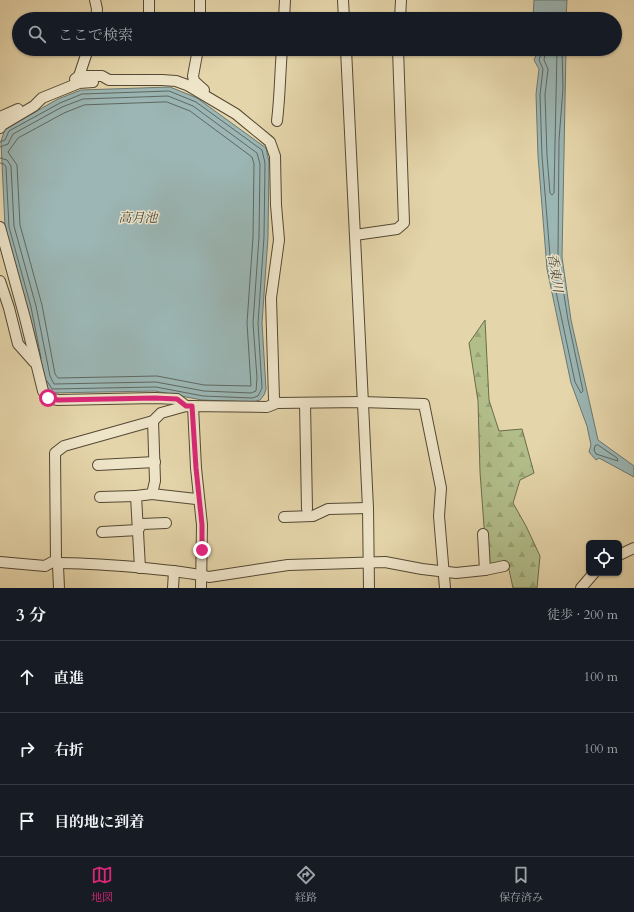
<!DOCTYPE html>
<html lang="ja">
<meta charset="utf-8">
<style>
:root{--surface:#171b24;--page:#242831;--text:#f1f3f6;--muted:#9ea1a6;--line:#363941;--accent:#db2777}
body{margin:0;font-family:Cardo,"Noto Serif JP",serif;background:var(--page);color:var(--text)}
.controls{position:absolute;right:12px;bottom:12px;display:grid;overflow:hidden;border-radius:6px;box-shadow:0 1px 3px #0004}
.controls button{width:36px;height:36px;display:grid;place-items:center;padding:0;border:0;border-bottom:1px solid var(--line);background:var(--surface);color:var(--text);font:20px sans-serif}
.stop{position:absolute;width:12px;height:12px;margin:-9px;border:3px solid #db2777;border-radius:50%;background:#fff}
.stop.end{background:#db2777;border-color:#fff;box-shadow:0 1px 4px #0008}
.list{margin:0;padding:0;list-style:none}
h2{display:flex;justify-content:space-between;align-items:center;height:52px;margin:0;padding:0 16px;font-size:17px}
h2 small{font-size:13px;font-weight:400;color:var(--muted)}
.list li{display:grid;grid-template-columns:26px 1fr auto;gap:12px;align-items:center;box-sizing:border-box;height:72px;padding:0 16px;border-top:1px solid var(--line)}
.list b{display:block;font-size:15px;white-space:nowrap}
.list em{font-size:13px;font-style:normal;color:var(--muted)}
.icon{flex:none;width:22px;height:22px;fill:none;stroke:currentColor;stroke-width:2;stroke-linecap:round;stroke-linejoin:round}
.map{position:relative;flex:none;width:634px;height:588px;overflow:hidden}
.search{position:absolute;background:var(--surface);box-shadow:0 1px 3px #0004;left:12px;right:12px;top:12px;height:44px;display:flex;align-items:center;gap:10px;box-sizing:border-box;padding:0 14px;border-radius:22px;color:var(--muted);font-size:15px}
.sheet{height:268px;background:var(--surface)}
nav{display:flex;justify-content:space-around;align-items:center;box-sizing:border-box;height:56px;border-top:1px solid var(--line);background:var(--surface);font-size:11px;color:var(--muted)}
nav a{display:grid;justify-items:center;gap:2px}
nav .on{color:var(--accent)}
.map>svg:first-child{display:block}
</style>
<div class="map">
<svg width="634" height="588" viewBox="0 0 634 588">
<defs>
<pattern id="forest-firs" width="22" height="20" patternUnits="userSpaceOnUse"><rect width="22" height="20" fill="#b2be8a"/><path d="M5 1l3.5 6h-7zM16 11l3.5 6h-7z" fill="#99a376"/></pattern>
</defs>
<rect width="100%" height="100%" fill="#e5d5aa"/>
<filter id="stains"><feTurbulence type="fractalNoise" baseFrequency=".005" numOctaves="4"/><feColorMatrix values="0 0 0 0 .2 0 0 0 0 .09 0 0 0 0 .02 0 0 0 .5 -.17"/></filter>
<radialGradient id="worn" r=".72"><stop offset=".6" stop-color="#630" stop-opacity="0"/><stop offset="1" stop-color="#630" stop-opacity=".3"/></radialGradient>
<!-- forest -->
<path fill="url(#forest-firs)" stroke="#6a6c4c" d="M 485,320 L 489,400 L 499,431 L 522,429 L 534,473 L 520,480 L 513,503 L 526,526 L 540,556 L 537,588 L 513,588 L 508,565 L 487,567 L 480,472 L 478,401 L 469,343 Z"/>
<!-- water -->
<g fill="#9bb6b4" stroke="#6b7872">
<path d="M 534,0 L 567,0 L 566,19 L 533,19 Z"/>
<path d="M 536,49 L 566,49 L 562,257 L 571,320 L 598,440 L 634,466 L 634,477 L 599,458 L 596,460 L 589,452 L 591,445 L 587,426 L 571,383 L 547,269 L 538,156 L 536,94 L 539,69 L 534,60 L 537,53 Z"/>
<path d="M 170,87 L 197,98 L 266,148 L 269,162 L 268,237 L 262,323 L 266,389 L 264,395 L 260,400 L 253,402 L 202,400 L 155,391 L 49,393 L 41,379 L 5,227 L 1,141 L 5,129 L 58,99 L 81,90 Z"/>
</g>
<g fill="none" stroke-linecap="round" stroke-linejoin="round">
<!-- shore -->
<g stroke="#5f6861" stroke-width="1">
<path d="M 540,49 L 541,54 L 539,60 L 543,69 L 540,95 L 542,156 L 551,268 L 575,382 L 581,393 L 583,391 L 568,320 L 558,257 L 559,140 L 563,88 L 562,49"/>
<path d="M 546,49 L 544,60 L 548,69 L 545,95 L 547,156 L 550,193 L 552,195 L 554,193 L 557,49"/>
<path d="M 167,102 L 190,111 L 252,157 L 254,164 L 253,237 L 247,323 L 251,386 L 204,385 L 157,376 L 58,378 L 55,374 L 42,305 L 20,225 L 17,165 L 8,152 L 18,138 L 64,113 L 84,105 Z"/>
<path d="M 0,142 L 5,140 L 9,131 L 60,103 L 82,94 L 169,91 L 196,102 L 262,150 L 265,163 L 264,237 L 258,323 L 262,388 L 258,396 L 252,398 L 203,396 L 156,387 L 52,389 L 47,381"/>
<path d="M 0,147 L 8,144 L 13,134 L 62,107 L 83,99 L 168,96 L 193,106 L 257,153 L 260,164 L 259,237 L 253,323 L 257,378 L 256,391 L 251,393 L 204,391 L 156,382 L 54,384 L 50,376 L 36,306 L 14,226 L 11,166 L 7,160 L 0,158"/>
<path d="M 0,163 L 4,164 L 6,167 L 9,227 L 31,307 L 41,358"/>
<path d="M 598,445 L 617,458 L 618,461 L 596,454 L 594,450 L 595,446 Z"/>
</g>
<!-- minor casing -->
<g stroke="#544935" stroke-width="12">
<g id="minor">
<path d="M 95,0 L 97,9 L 96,19"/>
<path d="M 343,0 L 344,19"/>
<path d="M 134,18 L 172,19"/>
<path d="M 149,18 L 149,0"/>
<path d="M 200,19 L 200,0"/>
<path d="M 284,19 L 285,0"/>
<path d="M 400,19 L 401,0"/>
<path d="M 198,49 L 193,76 L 194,81 L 204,90"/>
<path d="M 346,49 L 368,508 L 369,588"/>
<path d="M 79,76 L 102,76 L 109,80 L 162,80 L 176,81 L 187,85 L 236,114 L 270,142 L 275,156 L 276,205 L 279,240 L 271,298 L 274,399 L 277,403"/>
<path d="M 75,79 L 79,76 L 88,49"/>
<path d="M 0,117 L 18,109"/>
<path d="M 277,121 C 280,97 280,73 282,49"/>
<path d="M 0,128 L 2,125 L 34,106 L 42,98 L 79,83 L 93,82"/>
<path d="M 0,227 L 25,318 L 43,391 L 48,398 L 58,400 L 155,398 L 177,399 L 186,406"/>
<path d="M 355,235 L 397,229 L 404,223 L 398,49"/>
<path d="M 0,281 L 9,308 L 18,344 L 34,362"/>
<path d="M 305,403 L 307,509"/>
<path d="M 193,406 L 196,468 L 202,525 L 201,588"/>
<path d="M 98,465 L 155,462"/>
<path d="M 152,494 L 196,499"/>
<path d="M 100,497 L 136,496"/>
<path d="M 284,517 L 313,516 L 328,509 L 368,508"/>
<path d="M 102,532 L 138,530 L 142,524 L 166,523"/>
<path d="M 619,555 L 634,548"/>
<path d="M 56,560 L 58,566 L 59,588"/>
<path d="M 0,562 L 45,566 L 56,560 L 55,453 L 64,446 L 153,421 L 161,413 L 186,406 L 267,407 L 277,403 L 362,402 L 424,404 L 441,488 L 439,516 L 445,588"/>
<path d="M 57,563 C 83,563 109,565 135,567 C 160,570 185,571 209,577 L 288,565 L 385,562 L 422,569 L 456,573 L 485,570 L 483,534"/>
<path d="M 140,568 L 136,496 L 152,494 L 155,481 L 153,421"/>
<path d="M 485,570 L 504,566"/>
<path d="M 173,588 L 174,571"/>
<path d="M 581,588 L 594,573"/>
</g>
</g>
<!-- minor -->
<use href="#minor" stroke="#eee4c8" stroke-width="10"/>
</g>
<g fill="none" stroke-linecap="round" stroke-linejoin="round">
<!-- route -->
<path stroke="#db2777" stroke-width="5" d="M 48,398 L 58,400 L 155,398 L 177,399 L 186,406 L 192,406 L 196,468 L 202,525 L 202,550"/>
</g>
<g text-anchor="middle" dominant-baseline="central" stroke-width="3" stroke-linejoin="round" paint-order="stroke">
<!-- water labels -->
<g font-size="13" font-style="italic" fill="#474940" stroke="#eee4c8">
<text x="138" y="218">高月池</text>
<text transform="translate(555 273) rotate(81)">香東川</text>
</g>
</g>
<rect width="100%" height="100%" filter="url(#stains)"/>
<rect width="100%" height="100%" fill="url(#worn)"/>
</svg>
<div class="controls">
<button><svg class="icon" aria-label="locate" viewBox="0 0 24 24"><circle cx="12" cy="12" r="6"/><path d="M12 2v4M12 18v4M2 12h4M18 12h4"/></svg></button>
</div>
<div class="stop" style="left:48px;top:398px"></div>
<div class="stop end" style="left:202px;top:550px"></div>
<div class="search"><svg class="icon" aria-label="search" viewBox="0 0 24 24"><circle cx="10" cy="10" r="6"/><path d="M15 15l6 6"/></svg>ここで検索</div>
</div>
<section class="sheet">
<h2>3 分<small>徒歩 · 200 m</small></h2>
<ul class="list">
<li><svg class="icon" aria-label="ahead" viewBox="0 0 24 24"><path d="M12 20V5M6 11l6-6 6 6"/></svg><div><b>直進</b></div><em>100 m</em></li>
<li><svg class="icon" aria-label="right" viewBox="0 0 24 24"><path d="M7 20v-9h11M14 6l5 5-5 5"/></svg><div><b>右折</b></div><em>100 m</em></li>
<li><svg class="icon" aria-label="arrive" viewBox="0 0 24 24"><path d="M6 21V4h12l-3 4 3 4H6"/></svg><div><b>目的地に到着</b></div></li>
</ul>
</section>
<nav>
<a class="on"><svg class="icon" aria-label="map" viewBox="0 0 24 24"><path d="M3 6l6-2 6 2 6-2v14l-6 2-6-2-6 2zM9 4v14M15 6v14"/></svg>地図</a>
<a><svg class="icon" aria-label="directions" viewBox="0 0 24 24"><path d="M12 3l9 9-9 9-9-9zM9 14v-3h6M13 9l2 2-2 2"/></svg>経路</a>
<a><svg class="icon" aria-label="saved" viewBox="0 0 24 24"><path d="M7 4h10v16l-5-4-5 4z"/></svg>保存済み</a>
</nav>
